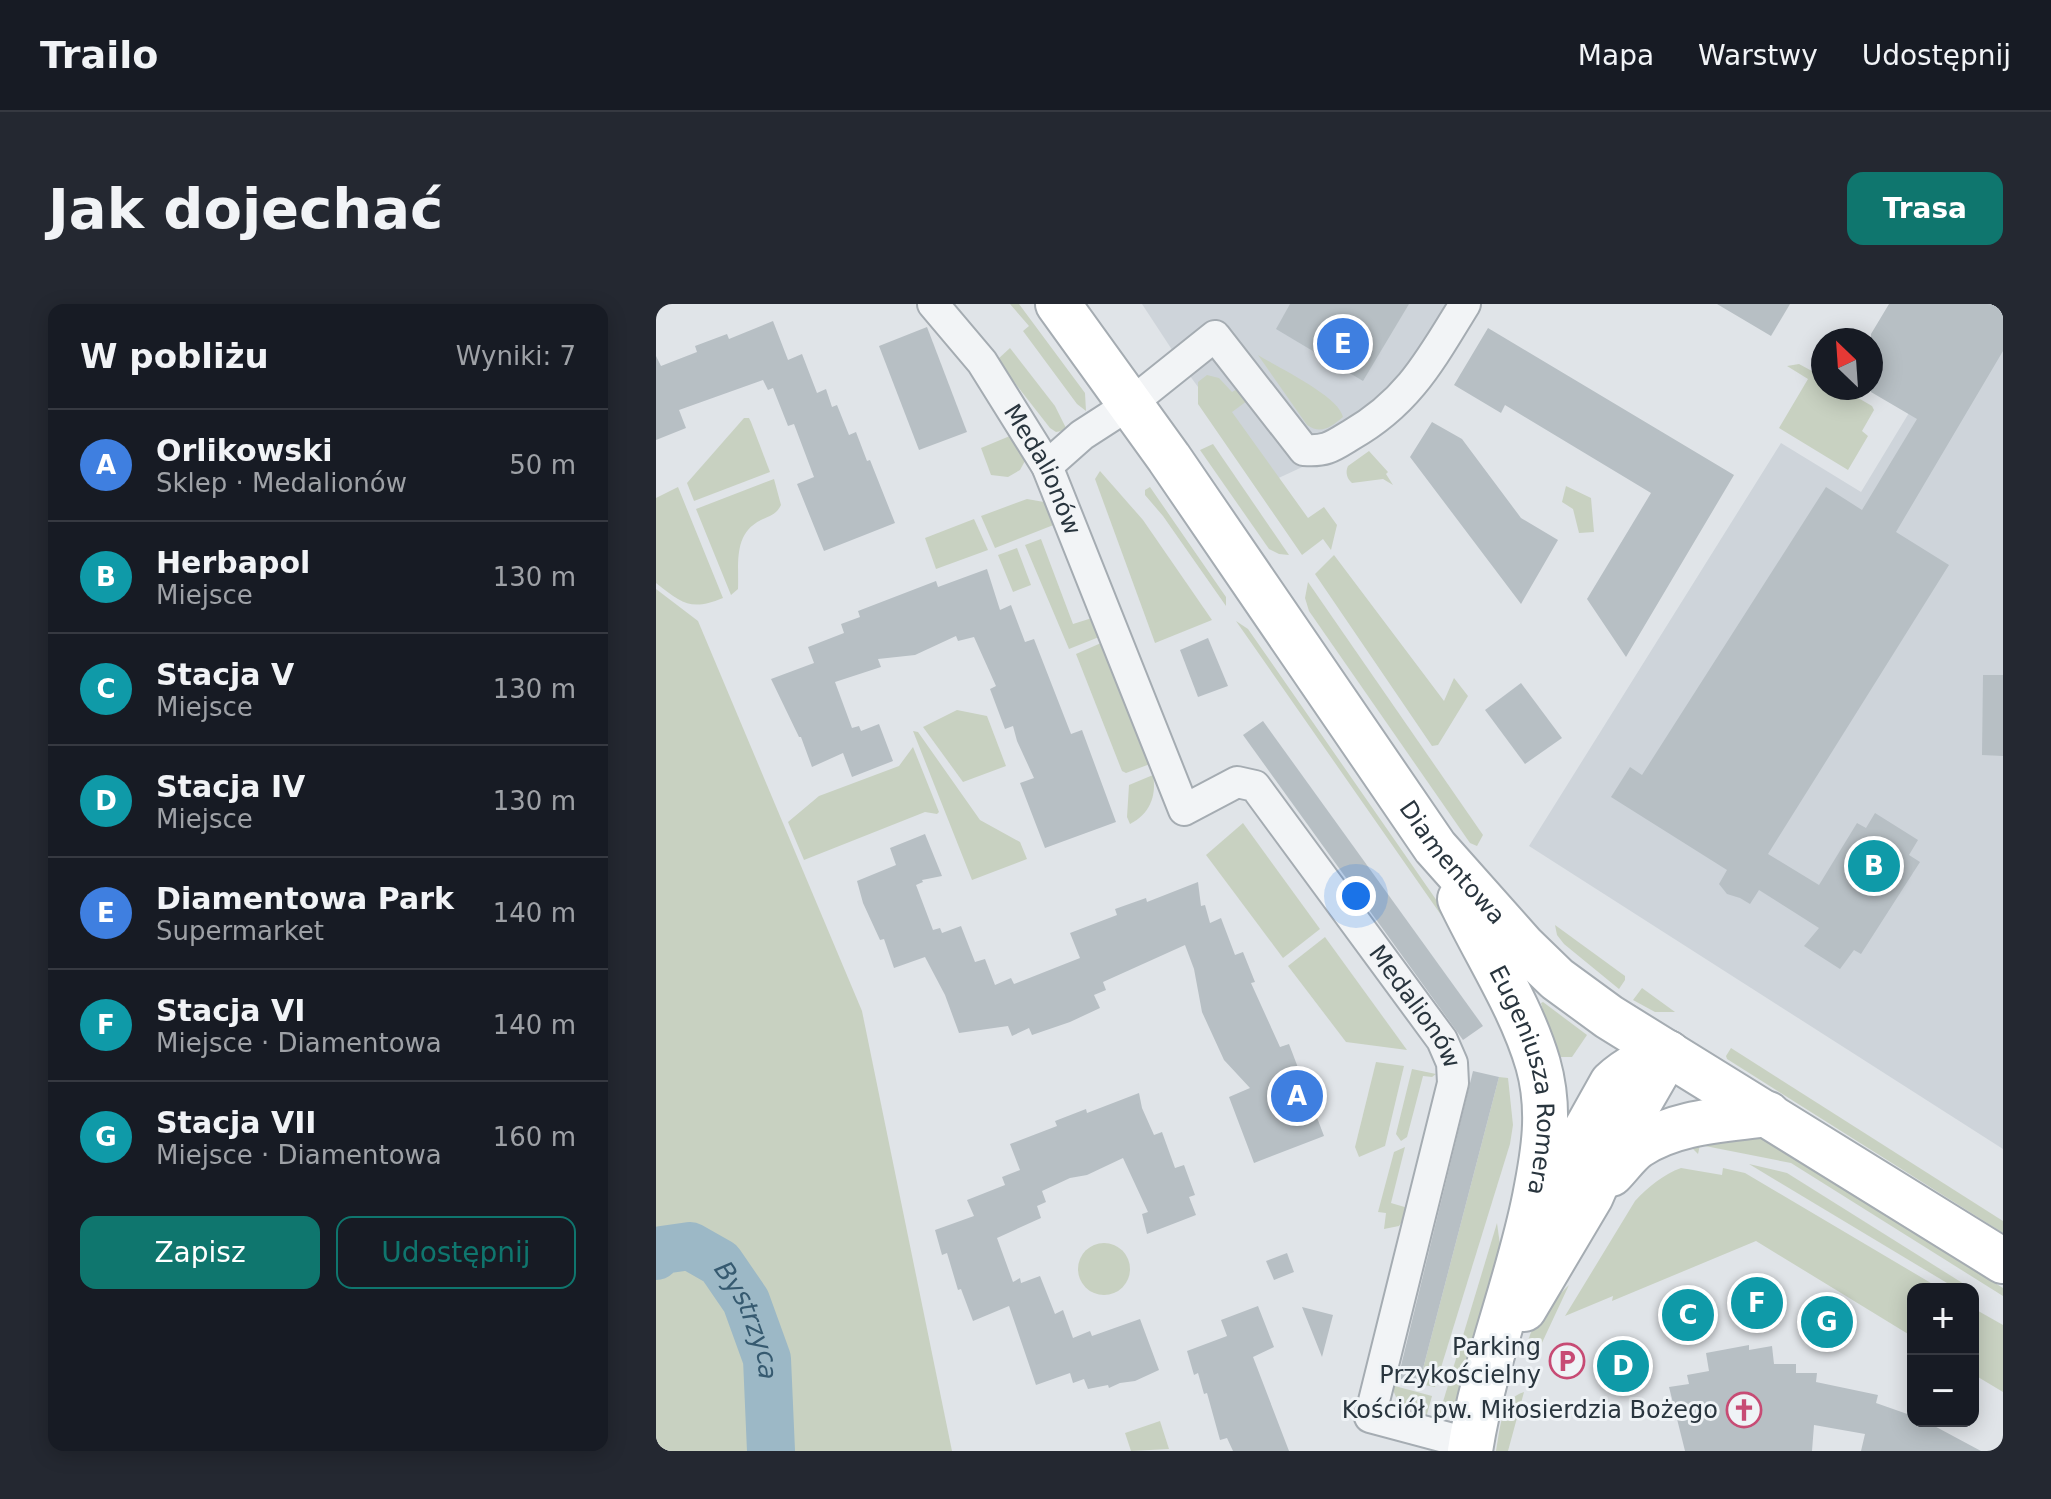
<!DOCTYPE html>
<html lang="pl">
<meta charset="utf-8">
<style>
:root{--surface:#171b24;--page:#242831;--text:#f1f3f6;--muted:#9ea1a6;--line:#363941;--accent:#0f766e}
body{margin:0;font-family:"DejaVu Sans",sans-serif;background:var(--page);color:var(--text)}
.controls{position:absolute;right:24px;bottom:24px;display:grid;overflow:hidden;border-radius:16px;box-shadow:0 4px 20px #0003}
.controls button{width:72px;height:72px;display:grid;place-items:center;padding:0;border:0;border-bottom:2px solid var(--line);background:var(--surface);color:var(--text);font:40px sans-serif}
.compass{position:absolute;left:1155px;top:24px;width:72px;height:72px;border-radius:50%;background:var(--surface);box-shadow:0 4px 20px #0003;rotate:335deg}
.you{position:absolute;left:700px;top:592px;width:28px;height:28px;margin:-20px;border:6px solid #fff;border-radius:50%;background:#1a73e8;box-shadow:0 0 0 12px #1a73e833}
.badge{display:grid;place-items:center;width:52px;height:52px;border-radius:50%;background:var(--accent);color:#fff;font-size:26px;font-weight:700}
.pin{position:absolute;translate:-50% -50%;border:4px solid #fff;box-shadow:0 2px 8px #0006}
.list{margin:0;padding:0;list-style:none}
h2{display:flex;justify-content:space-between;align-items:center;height:104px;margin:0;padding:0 32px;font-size:34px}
h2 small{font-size:26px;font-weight:400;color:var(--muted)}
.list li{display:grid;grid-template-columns:52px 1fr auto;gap:24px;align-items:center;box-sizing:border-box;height:112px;padding:0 32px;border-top:2px solid var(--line)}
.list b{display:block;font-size:30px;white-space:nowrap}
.list p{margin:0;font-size:26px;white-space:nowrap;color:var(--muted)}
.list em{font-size:26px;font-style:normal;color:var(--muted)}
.actions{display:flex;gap:16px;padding:24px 32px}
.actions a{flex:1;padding:18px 0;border:2px solid var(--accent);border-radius:16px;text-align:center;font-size:28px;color:var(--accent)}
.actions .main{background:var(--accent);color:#fff}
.map{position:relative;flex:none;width:1347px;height:1147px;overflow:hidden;border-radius:16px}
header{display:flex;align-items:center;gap:48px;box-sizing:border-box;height:112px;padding:0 40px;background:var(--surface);border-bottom:2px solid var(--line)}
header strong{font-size:38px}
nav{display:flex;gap:44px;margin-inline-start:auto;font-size:28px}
.intro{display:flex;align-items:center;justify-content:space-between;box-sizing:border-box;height:192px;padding:0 48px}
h1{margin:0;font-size:56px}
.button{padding:20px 36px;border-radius:16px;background:var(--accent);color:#fff;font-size:28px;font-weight:700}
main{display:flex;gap:48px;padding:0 48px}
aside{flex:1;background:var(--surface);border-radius:16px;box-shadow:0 4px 20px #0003}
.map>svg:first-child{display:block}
</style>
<header>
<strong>Trailo</strong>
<nav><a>Mapa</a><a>Warstwy</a><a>Udostępnij</a></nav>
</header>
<div class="intro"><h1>Jak dojechać</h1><a class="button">Trasa</a></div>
<main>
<aside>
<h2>W pobliżu<small>Wyniki: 7</small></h2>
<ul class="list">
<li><span class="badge" style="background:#3f7fe0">A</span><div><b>Orlikowski</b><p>Sklep · Medalionów</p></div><em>50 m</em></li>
<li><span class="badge" style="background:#0f9aa8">B</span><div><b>Herbapol</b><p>Miejsce</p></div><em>130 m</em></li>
<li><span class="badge" style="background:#0f9aa8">C</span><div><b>Stacja V</b><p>Miejsce</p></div><em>130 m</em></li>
<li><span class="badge" style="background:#0f9aa8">D</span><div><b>Stacja IV</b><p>Miejsce</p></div><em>130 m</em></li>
<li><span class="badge" style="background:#3f7fe0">E</span><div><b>Diamentowa Park</b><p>Supermarket</p></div><em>140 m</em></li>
<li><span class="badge" style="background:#0f9aa8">F</span><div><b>Stacja VI</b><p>Miejsce · Diamentowa</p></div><em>140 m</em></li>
<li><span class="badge" style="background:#0f9aa8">G</span><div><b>Stacja VII</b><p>Miejsce · Diamentowa</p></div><em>160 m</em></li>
</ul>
<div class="actions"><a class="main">Zapisz</a><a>Udostępnij</a></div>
</aside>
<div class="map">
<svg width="1347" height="1147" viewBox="0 0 1347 1147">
<rect width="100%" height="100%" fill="#e0e4e8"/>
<!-- built -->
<g fill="#ced4da">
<path d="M 486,0 L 815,0 L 670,152 L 612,179 L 526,61 Z"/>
<path d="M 1319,0 L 1347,0 L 1347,845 L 873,542 L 1125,139 L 1205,188 Z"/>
</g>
<!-- green -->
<g fill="#c8d1c1">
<path d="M 354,0 L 363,0 L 429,89 L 430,107 L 421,100 L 367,27 L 373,22 Z"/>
<path d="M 354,44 L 399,102 L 411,126 L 400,128 L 394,124 L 341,56 Z"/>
<path d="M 602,51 C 621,63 683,92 687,113 C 675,123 665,131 651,121 Z"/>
<path d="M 1143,60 L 1167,73 L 1167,84 L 1185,84 L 1216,102 L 1218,106 L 1206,127 L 1212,132 L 1192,166 L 1123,124 L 1152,75 L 1131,62 Z"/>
<path d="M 551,71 L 563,74 L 576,88 L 583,84 L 591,97 L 576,108 L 652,214 L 668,203 L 681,221 L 675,246 L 667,235 L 646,251 L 542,100 L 542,78 Z"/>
<path d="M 88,114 L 93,114 L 95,118 L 114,168 L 38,197 L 31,179 Z"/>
<path d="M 361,129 L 370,155 L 364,166 L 352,173 L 335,171 L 325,144 Z"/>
<path d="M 557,140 L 633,251 L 623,250 L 613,245 L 544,146 Z"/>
<path d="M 713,147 L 732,168 L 730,170 L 737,181 L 727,175 L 696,179 C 691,175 689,168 692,162 Z"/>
<path d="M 444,167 L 487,216 L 556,316 L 499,339 L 439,175 Z"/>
<path d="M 118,175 L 125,201 C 120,211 115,211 105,216 C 77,230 83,259 82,285 L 75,291 L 40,205 Z"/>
<path d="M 910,182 L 935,194 L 938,228 L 923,229 L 917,205 L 906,198 Z"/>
<path d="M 22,183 L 67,294 C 35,307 27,300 0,279 L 0,194 Z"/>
<path d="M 494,183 L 570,293 L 570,302 L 507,212 L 489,191 L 489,186 Z"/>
<path d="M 371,195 L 388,198 L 400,220 L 339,244 L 325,212 Z"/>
<path d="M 318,215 L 332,246 L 280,265 L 269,234 Z"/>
<path d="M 385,235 L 417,320 L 436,314 L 443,333 L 413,345 L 369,241 Z"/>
<path d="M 361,244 L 375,281 L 357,288 L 342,251 Z"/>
<path d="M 678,251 L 788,397 L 798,374 L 812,392 L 782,441 L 776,442 L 659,270 Z"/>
<path d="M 652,278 L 827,531 L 821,542 L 814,539 L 653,307 L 649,294 Z"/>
<path d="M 0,285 L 42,317 L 206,707 L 296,1147 L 0,1147 Z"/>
<path d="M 580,317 L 592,325 L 615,358 L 838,679 L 852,726 L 792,621 Z"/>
<path d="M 445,339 L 494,460 L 470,469 L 466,467 L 420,350 Z"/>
<path d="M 301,406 L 331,412 L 350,462 L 307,478 L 267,423 Z"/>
<path d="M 257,427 L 262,428 L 324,516 L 364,538 L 371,555 L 316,576 Z"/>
<path d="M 257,443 L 283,508 L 281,510 L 269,508 L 148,556 L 132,518 L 163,492 L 243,462 Z"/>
<path d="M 497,471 C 501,493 493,510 474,520 L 471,513 L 473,481 Z"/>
<path d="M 587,519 L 664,625 L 627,654 L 550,551 Z"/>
<path d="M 899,621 L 969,672 L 969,676 L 963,685 L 908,640 L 901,631 Z"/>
<path d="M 669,633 L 751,746 L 690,738 L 632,662 Z"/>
<path d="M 986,684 L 1019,708 L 999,708 L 977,696 Z"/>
<path d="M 887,698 L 931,731 L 916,753 L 900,753 L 885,699 Z"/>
<path d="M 1075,744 L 1347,917 L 1347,929 L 1071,755 L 1070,752 Z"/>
<path d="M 720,758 L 748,762 L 729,842 L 703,853 L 699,843 Z"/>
<path d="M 756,765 L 780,770 L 776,773 L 767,772 L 751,833 L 745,837 L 740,830 Z"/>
<path d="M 843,773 L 852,774 L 857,821 L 854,840 L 779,1083 L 763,1080 Z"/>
<path d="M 1103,832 L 1347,984 L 1347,992 L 1135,859 L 1044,841 L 1042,850 L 1034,842 Z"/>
<path d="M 749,843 L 735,899 L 752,904 L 749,913 L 743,922 L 728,925 L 730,909 L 722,908 L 738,848 Z"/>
<path d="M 1093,860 L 1131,869 L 1316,985 L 1301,985 Z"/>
<path d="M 1025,864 L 1066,871 L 1067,864 L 1089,869 L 1285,985 L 1257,985 L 1257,1033 L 1100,937 L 956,997 L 957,992 L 909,1012 L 979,897 C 992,883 1008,870 1025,864 Z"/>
<path d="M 841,919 L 845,948 L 800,1097 L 783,1111 Z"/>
<circle cx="448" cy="965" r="26"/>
<path d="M 913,981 L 877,1058 C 857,1035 897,997 913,981 Z"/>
<path d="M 1317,1004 L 1347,1021 L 1347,1088 L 1317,1070 Z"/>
<path d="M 735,1081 L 776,1092 L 770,1114 L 745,1105 Z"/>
<path d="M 868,1088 L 852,1147 L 840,1147 C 844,1126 845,1094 868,1088 Z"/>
<path d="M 504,1117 L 513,1145 L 475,1147 L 469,1129 Z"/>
</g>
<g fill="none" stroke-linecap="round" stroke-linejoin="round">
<!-- river -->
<path stroke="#9cb8c6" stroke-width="48" id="s1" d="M 0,952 L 6,946 L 34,942 L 64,959 L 90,997 L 111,1055 L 115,1147"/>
</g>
<!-- building -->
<g fill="#b7bfc4">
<path d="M 634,0 L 753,0 L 707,77 L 620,25 Z"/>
<path d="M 1061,0 L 1134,0 L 1115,32 Z"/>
<path d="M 1233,0 L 1347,0 L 1347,47 L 1240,228 L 1293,261 L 1112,550 L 1163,581 L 1201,519 L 1210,524 L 1219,509 L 1262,536 L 1253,551 L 1264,558 L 1205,650 L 1198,646 L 1184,665 L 1148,642 L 1163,624 L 1103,586 L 1094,600 L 1084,594 L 1071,590 L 1063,580 L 1071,566 L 955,493 L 974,463 L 986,471 L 1170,183 L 1206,206 L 1261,115 L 1215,88 L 1215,30 Z"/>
<path d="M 117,17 L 132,56 L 146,50 L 161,89 L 170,85 L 176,103 L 181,101 L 193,131 L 200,128 L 211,157 L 214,156 L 239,219 L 168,247 L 141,180 L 158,173 L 138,120 L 132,122 L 117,84 L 112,86 L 107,76 L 23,106 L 30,124 L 0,136 L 0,52 L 5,62 L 41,48 L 39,42 L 71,30 L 73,35 Z"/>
<path d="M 271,23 L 311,128 L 263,146 L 223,42 Z"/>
<path d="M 832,24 L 1078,171 L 970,353 L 931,295 L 995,189 L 849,101 L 845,109 L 798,81 Z"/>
<path d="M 776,118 L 806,135 L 865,214 L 902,236 L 865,300 L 754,153 Z"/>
<path d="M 331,265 L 344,306 L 355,301 L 369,338 L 378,335 L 415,430 L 426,426 L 460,518 L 389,544 L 364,479 L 378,474 L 361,437 L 357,422 L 349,425 L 334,385 L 340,382 L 318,333 L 302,337 L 300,332 L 259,351 L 222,355 L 225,363 L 179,378 L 196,424 L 203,422 L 205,427 L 223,420 L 237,457 L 196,473 L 187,449 L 156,463 L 145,433 L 143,433 L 115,375 L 158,359 L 152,343 L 188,329 L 185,320 L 204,313 L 202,307 L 280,277 L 282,283 Z"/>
<path d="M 552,334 L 572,382 L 542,393 L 524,346 Z"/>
<path d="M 1327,371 L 1347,371 L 1347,452 L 1326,451 Z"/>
<path d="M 865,379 L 906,434 L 869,460 L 829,406 Z"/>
<path d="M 607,417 L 827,722 L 807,736 L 587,431 Z"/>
<path d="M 269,530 L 286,572 L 266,576 L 267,578 L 260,581 L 277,626 L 284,624 L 286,629 L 305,622 L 319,658 L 329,655 L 339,681 L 355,674 L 358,680 L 424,654 L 414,629 L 461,611 L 459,605 L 490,594 L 491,598 L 542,578 L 545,602 L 549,601 L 554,619 L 565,614 L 579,651 L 587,648 L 599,678 L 595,679 L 624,743 L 633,740 L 668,832 L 598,859 L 573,793 L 594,784 L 568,756 L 546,708 L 538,665 L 529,641 L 447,678 L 450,686 L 438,691 L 444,704 L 414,718 L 376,731 L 373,724 L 356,732 L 352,722 L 303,729 L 289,691 L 269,653 L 238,664 L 228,635 L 224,636 L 207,599 L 201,577 L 240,561 L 234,544 Z"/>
<path d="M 817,767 L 843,773 L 763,1080 L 742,1074 Z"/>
<path d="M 483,789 L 486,804 L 498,831 L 506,828 L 519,864 L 528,861 L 539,891 L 533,893 L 540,911 L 491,930 L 486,910 L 492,908 L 467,854 L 431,871 L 414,874 L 386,887 L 390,898 L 381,902 L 385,914 L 341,934 L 357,978 L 364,974 L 365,979 L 384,972 L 399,1010 L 407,1006 L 417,1034 L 434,1027 L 436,1032 L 484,1015 L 503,1066 L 479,1077 L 464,1079 L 453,1084 L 452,1081 L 432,1085 L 428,1075 L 417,1079 L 414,1069 L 380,1081 L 353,1002 L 317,1017 L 305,985 L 302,986 L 291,949 L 286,951 L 279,926 L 318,912 L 311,896 L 349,881 L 346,873 L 364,866 L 354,840 L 401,822 L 399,817 L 430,805 L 431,809 Z"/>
<path d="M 631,949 L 638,968 L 618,976 L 610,957 Z"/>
<path d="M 602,1002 L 618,1043 L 597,1053 L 633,1147 L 577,1147 L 571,1134 L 564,1136 L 551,1089 L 548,1090 L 542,1069 L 538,1071 L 531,1047 L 571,1032 L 565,1016 Z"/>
<path d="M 646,1003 L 677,1011 L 666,1053 Z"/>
<path d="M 1093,1041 L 1093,1046 L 1116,1042 L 1118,1060 L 1140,1060 L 1140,1069 L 1161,1069 L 1160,1078 L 1222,1091 L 1220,1099 L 1257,1112 L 1257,1117 L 1269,1117 L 1325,1147 L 1205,1147 L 1209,1130 L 1158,1121 L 1156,1147 L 1029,1147 L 1013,1083 L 1033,1080 L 1031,1071 L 1053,1067 L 1050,1049 Z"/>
</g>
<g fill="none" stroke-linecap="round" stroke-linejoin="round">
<!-- street casing -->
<g stroke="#a5acb2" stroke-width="34">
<g id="street">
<path id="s2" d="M 277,0 L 326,58 L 391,162 L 528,506 L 581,478 L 599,482 L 786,736 L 796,759 L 797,779 L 714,1113 L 815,1140"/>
<path d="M 391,162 L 426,131 L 474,100 L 559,32 L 648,146 C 670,148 677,142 695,131 C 753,98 775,55 809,0"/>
</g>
</g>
<!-- secondary casing -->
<g stroke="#a5acb2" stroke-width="48">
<g id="secondary">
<path id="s3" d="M 402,0 L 513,154 L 779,543 L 867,642 L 901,675 L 953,713 L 1347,957"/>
<path id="s4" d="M 804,595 C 830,650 865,702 882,760 C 895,806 888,848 879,893 C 862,979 827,1061 814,1147"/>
<path d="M 955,870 C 964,861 972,849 982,842 C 1020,817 1068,816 1112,810"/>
<path d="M 891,895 L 956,779 C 973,763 990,756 1012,749"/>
<path d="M 868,1005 L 935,892 L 952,853 L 1012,749"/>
</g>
</g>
<!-- street -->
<use href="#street" stroke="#f2f4f6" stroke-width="30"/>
<!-- secondary -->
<use href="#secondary" stroke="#fff" stroke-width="44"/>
</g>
<!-- icons -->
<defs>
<g id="parking-ring" transform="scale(1.8)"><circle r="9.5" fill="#eff3f6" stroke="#c74b74" stroke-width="1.5"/><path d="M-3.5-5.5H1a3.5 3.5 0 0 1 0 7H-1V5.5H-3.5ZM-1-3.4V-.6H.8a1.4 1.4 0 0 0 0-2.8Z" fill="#c74b74"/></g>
<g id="church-ring" transform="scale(1.8)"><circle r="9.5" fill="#eff3f6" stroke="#c74b74" stroke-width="1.5"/><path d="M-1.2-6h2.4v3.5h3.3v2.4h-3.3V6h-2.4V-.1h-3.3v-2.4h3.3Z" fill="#c74b74"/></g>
</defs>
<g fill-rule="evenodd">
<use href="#parking-ring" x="911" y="1057"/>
<use href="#church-ring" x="1088" y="1106"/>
</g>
<g text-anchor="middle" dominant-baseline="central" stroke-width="6" stroke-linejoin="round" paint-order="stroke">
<!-- street labels -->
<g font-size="24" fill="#29353e" stroke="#eff3f6">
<text stroke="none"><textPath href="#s2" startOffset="200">Medalionów</textPath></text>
<text stroke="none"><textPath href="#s3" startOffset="684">Diamentowa</textPath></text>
<text stroke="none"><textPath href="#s2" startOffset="920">Medalionów</textPath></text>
<text stroke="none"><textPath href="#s4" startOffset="196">Eugeniusza Romera</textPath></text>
</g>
<!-- poi labels -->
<g font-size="24" fill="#29353e" stroke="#eff3f6" text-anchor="end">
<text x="885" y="1043">Parking<tspan x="885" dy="28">Przykościelny</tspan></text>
<text x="1062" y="1106">Kościół pw. Miłosierdzia Bożego</text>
</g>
<!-- water labels -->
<g font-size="26" font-style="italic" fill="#365a70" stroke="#eff3f6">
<text stroke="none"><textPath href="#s1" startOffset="136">Bystrzyca</textPath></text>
</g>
</g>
</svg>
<div class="controls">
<button>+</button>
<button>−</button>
</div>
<svg class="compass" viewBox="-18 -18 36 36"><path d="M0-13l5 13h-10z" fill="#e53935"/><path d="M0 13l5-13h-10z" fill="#9ea1a6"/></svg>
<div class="you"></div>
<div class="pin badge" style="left:641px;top:792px;background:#3f7fe0">A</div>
<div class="pin badge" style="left:1218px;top:562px;background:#0f9aa8">B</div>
<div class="pin badge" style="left:1032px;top:1011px;background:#0f9aa8">C</div>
<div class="pin badge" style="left:967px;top:1062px;background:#0f9aa8">D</div>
<div class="pin badge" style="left:687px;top:40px;background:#3f7fe0">E</div>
<div class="pin badge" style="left:1101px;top:999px;background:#0f9aa8">F</div>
<div class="pin badge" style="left:1171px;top:1018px;background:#0f9aa8">G</div>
</div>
</main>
